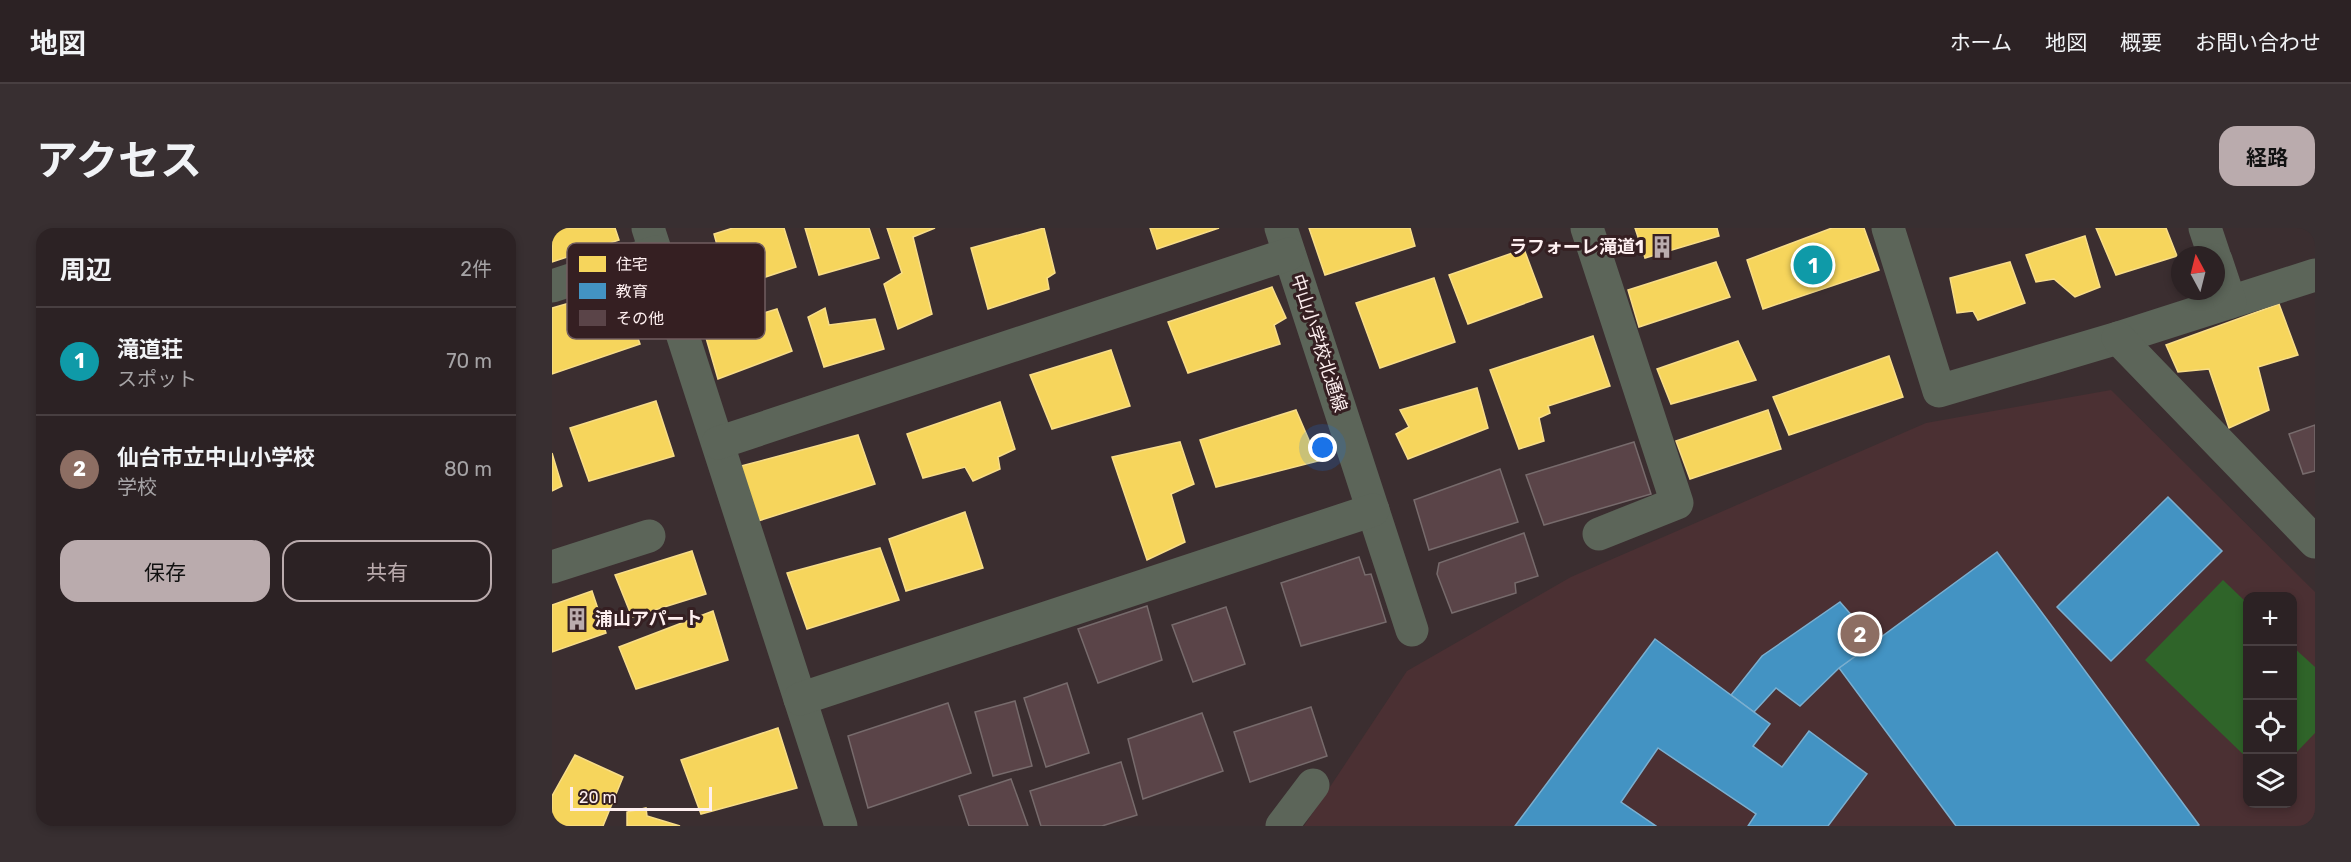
<!DOCTYPE html>
<html lang="ja">
<meta charset="utf-8">
<style>
:root{--surface:#2c2224;--page:#382f31;--text:#f1f3f6;--muted:#a6a4a6;--line:#483f41;--accent:#baabad}
body{margin:0;font-family:Rubik,"Noto Sans JP",sans-serif;background:var(--page);color:var(--text)}
.controls{position:absolute;right:18px;bottom:18px;display:grid;overflow:hidden;border-radius:12px;box-shadow:0 3px 9px #0003}
.controls button{width:54px;height:54px;display:grid;place-items:center;padding:0;border:0;border-bottom:2px solid var(--line);background:var(--surface);color:var(--text);font:30px sans-serif}
.compass{position:absolute;left:1619px;top:18px;width:54px;height:54px;border-radius:50%;background:var(--surface);box-shadow:0 3px 9px #0003;rotate:353deg}
.scale{position:absolute;left:18px;bottom:15px;width:142px;box-sizing:border-box;padding-left:6px;border:3px solid #feeff0;border-top:0;font-size:16px;line-height:21px;white-space:nowrap;color:#feeff0;-webkit-text-stroke:4px #351f22;paint-order:stroke}
.you{position:absolute;left:771px;top:220px;width:21px;height:21px;margin:-15px;border:4px solid #fff;border-radius:50%;background:#1a73e8;box-shadow:0 0 0 9px #1a73e833}
.badge{display:grid;place-items:center;width:39px;height:39px;border-radius:50%;background:var(--accent);color:#fff;font-size:20px;font-weight:700}
.pin{position:absolute;translate:-50% -50%;border:3px solid #fff;box-shadow:0 2px 6px #0006}
.list{margin:0;padding:0;list-style:none}
h2{display:flex;justify-content:space-between;align-items:center;height:78px;margin:0;padding:0 24px;font-size:26px}
h2 small{font-size:20px;font-weight:400;color:var(--muted)}
.list li{display:grid;grid-template-columns:39px 1fr auto;gap:18px;align-items:center;box-sizing:border-box;height:108px;padding:0 24px;border-top:2px solid var(--line)}
.list b{display:block;font-size:22px;white-space:nowrap}
.list p{margin:0;font-size:20px;white-space:nowrap;color:var(--muted)}
.list em{font-size:20px;font-style:normal;color:var(--muted)}
.actions{display:flex;gap:12px;padding:18px 24px}
.actions a{flex:1;padding:14px 0;border:2px solid var(--accent);border-radius:18px;text-align:center;font-size:21px;color:var(--accent)}
.actions .main{background:var(--accent);color:#111}
.icon{flex:none;width:33px;height:33px;fill:none;stroke:currentColor;stroke-width:2;stroke-linecap:round;stroke-linejoin:round}
.map{position:relative;flex:none;width:1763px;height:598px;overflow:hidden;border-radius:18px}
header{display:flex;align-items:center;gap:36px;box-sizing:border-box;height:84px;padding:0 30px;background:var(--surface);border-bottom:2px solid var(--line)}
header strong{font-size:28px}
nav{display:flex;gap:33px;margin-inline-start:auto;font-size:21px}
.intro{display:flex;align-items:center;justify-content:space-between;box-sizing:border-box;height:144px;padding:0 36px}
h1{margin:0;font-size:42px}
.button{padding:15px 27px;border-radius:18px;background:var(--accent);color:#111;font-size:21px;font-weight:700}
main{display:flex;gap:36px;padding:0 36px}
aside{flex:1;background:var(--surface);border-radius:18px;box-shadow:0 3px 9px #0003}
.map>svg:first-child{display:block}
</style>
<header>
<strong>地図</strong>
<nav><a>ホーム</a><a>地図</a><a>概要</a><a>お問い合わせ</a></nav>
</header>
<div class="intro"><h1>アクセス</h1><a class="button">経路</a></div>
<main>
<aside>
<h2>周辺<small>2件</small></h2>
<ul class="list">
<li><span class="badge" style="background:#0f9aa8">1</span><div><b>滝道荘</b><p>スポット</p></div><em>70 m</em></li>
<li><span class="badge" style="background:#8d6e63">2</span><div><b>仙台市立中山小学校</b><p>学校</p></div><em>80 m</em></li>
</ul>
<div class="actions"><a class="main">保存</a><a>共有</a></div>
</aside>
<div class="map">
<svg width="1763" height="598" viewBox="0 0 1763 598">
<rect width="100%" height="100%" fill="#3b2e30"/>
<!-- built -->
<path fill="#4b3033" fill-rule="evenodd" d="M 1559,162 L 1763,364 L 1763,598 L 752,598 L 855,443 L 1019,349 L 1374,195 ZM 1696,368 L 1740,368 L 1740,576 L 1696,576 Z"/>
<!-- water -->
<g fill="#2f6429">
<path d="M 1671,352 L 1695,375 L 1695,530 L 1593,432 Z"/>
<path d="M 1740,418 L 1763,439 L 1763,505 L 1741,528 Z"/>
</g>
<!-- homes -->
<g fill="#f6d55c" stroke="#f8dd88" stroke-width="1.5">
<path d="M 0,0 L 63,0 L 67,12 L 0,34 Z"/>
<path d="M 181,0 L 232,0 L 244,39 L 177,61 L 162,6 Z"/>
<path d="M 253,0 L 317,0 L 327,30 L 267,47 Z"/>
<path d="M 335,0 L 383,0 L 361,9 L 380,86 L 346,101 L 332,56 L 350,45 Z"/>
<path d="M 492,0 L 503,45 L 495,50 L 497,61 L 436,81 L 419,20 Z"/>
<path d="M 598,0 L 667,0 L 605,21 Z"/>
<path d="M 757,0 L 858,0 L 863,18 L 773,47 Z"/>
<path d="M 1083,0 L 1165,0 L 1167,8 L 1093,30 Z"/>
<path d="M 1280,0 L 1312,0 L 1327,42 L 1211,81 L 1195,32 Z"/>
<path d="M 1544,0 L 1614,0 L 1625,28 L 1564,47 Z"/>
<path d="M 1533,8 L 1548,59 L 1523,69 L 1502,51 L 1484,54 L 1474,27 Z"/>
<path d="M 972,21 L 990,69 L 916,96 L 897,47 Z"/>
<path d="M 1164,34 L 1178,69 L 1087,99 L 1076,62 Z"/>
<path d="M 1458,34 L 1473,75 L 1426,92 L 1421,83 L 1405,85 L 1398,50 Z"/>
<path d="M 882,50 L 903,114 L 828,140 L 804,75 Z"/>
<path d="M 720,59 L 734,90 L 722,97 L 728,116 L 636,145 L 616,94 Z"/>
<path d="M 49,66 L 58,81 L 74,76 L 88,116 L 0,146 L 0,80 Z"/>
<path d="M 1727,76 L 1746,127 L 1706,139 L 1717,182 L 1677,200 L 1657,141 L 1626,144 L 1614,117 Z"/>
<path d="M 273,80 L 277,97 L 323,91 L 332,121 L 272,139 L 256,89 Z"/>
<path d="M 225,81 L 240,123 L 166,151 L 152,103 Z"/>
<path d="M 1041,108 L 1058,158 L 996,178 L 998,185 L 987,190 L 992,213 L 967,221 L 938,142 Z"/>
<path d="M 1186,113 L 1204,152 L 1119,176 L 1105,141 Z"/>
<path d="M 559,122 L 578,178 L 500,201 L 478,147 Z"/>
<path d="M 1337,128 L 1351,169 L 1237,207 L 1221,169 Z"/>
<path d="M 925,160 L 936,200 L 856,231 L 844,206 L 857,199 L 848,182 Z"/>
<path d="M 104,173 L 122,228 L 37,253 L 18,200 Z"/>
<path d="M 448,174 L 463,221 L 446,229 L 448,241 L 421,253 L 413,239 L 371,250 L 355,206 Z"/>
<path d="M 744,182 L 766,233 L 664,259 L 648,212 Z"/>
<path d="M 1216,182 L 1229,221 L 1138,251 L 1124,213 Z"/>
<path d="M 306,207 L 323,256 L 206,293 L 189,238 Z"/>
<path d="M 628,214 L 642,256 L 619,266 L 633,314 L 595,332 L 560,229 Z"/>
<path d="M 0,225 L 10,258 L 0,263 Z"/>
<path d="M 413,284 L 431,340 L 354,363 L 337,311 Z"/>
<path d="M 328,320 L 347,372 L 255,401 L 235,345 Z"/>
<path d="M 140,323 L 154,366 L 80,389 L 63,347 Z"/>
<path d="M 40,363 L 54,405 L 0,424 L 0,377 Z"/>
<path d="M 161,383 L 176,432 L 84,461 L 67,419 Z"/>
<path d="M 226,500 L 245,560 L 149,586 L 129,532 Z"/>
<path d="M 23,527 L 71,549 L 51,598 L 11,598 L 0,594 L 0,568 Z"/>
<path d="M 94,580 L 95,588 L 128,598 L 75,598 L 75,584 Z"/>
</g>
<!-- schools -->
<g fill="#4393c3" stroke="#7bafd0" stroke-width="1.5">
<path d="M 1616,269 L 1670,323 L 1559,433 L 1505,379 Z"/>
<path d="M 1445,324 L 1647,597 L 1645,598 L 1404,598 L 1287,440 Z"/>
<path d="M 1288,374 L 1323,414 L 1287,440 L 1248,478 L 1224,460 L 1202,484 L 1179,467 L 1210,428 Z"/>
<path d="M 1103,411 L 1218,496 L 1201,518 L 1230,539 L 1257,503 L 1315,546 L 1276,598 L 1196,598 L 1204,586 L 1106,520 L 1069,574 L 1104,598 L 963,598 Z"/>
</g>
<!-- building -->
<g fill="#5a4448" stroke="#776b6c" stroke-width="1.5">
<path d="M 1763,197 L 1763,243 L 1751,246 L 1737,206 Z"/>
<path d="M 1082,214 L 1099,266 L 992,297 L 974,247 Z"/>
<path d="M 948,241 L 966,294 L 877,322 L 862,272 Z"/>
<path d="M 972,305 L 986,348 L 963,355 L 964,365 L 900,385 L 885,346 L 887,335 Z"/>
<path d="M 807,329 L 813,347 L 819,346 L 834,394 L 749,418 L 729,355 Z"/>
<path d="M 595,378 L 610,432 L 546,455 L 526,401 Z"/>
<path d="M 674,379 L 693,436 L 641,454 L 620,397 Z"/>
<path d="M 515,455 L 537,525 L 494,539 L 472,470 Z"/>
<path d="M 463,473 L 480,538 L 441,548 L 423,484 Z"/>
<path d="M 396,475 L 419,545 L 316,580 L 296,508 Z"/>
<path d="M 759,479 L 775,528 L 698,554 L 682,504 Z"/>
<path d="M 650,485 L 671,543 L 591,571 L 576,511 Z"/>
<path d="M 569,534 L 585,587 L 550,598 L 489,598 L 478,563 Z"/>
<path d="M 459,551 L 476,598 L 417,598 L 407,568 Z"/>
</g>
<g fill="none" stroke-linecap="round" stroke-linejoin="round">
<!-- minor -->
<g stroke="#5c6559" stroke-width="33">
<path d="M 96,0 L 289,598"/>
<path d="M 729,0 L 860,402"/>
<path d="M 1035,0 L 1125,275 L 1047,306"/>
<path d="M 1336,0 L 1387,163 L 1566,110 L 1763,47"/>
<path d="M 1653,0 L 1662,27"/>
<path d="M 1664,32 L 1678,74"/>
<path d="M 0,58 L 104,24"/>
<path d="M 1566,110 L 1763,314"/>
<path d="M 166,215 L 737,26"/>
<path d="M 0,339 L 97,308"/>
<path d="M 248,471 L 821,282"/>
<path d="M 730,598 L 761,557"/>
</g>
</g>
<!-- icons -->
<defs>
<g id="building-bare" transform="scale(1.8)"><path d="M-4-6H4V6H1V3H-1V6H-4ZM-2.5-4.3h1.7v1.8h-1.7ZM.8-4.3h1.7v1.8H.8ZM-2.5-1h1.7V.8h-1.7ZM.8-1h1.7V.8H.8Z" fill="#baabad" stroke="#351f22" stroke-width="2.5" paint-order="stroke"/></g>
</defs>
<g fill-rule="evenodd">
<use href="#building-bare" x="1110" y="19"/>
<use href="#building-bare" x="25" y="391"/>
</g>
<g text-anchor="middle" dominant-baseline="central" stroke-width="6" stroke-linejoin="round" paint-order="stroke">
<!-- poi labels -->
<g font-size="18" font-weight="bold" fill="#feeff0" stroke="#351f22" text-anchor="end">
<text x="1092" y="19">ラフォーレ滝道1</text>
<text x="43" y="391" text-anchor="start">浦山アパート</text>
</g>
<!-- street labels -->
<g font-size="18" fill="#feeff0" stroke="#351f22">
<text transform="translate(767 115) rotate(72)">中山小学校北通線</text>
</g>
</g>
<!-- legend -->
<rect x="15" y="15" width="198" height="96" rx="9" fill="#351f22" stroke="#715d60" stroke-width="1.5"/>
<rect x="27" y="28" width="27" height="16" fill="#f6d55c"/>
<rect x="27" y="55" width="27" height="16" fill="#4393c3"/>
<rect x="27" y="82" width="27" height="16" fill="#5a4448"/>
<g font-size="16" fill="#feeff0">
<text x="64" y="42">住宅</text>
<text x="64" y="69">教育</text>
<text x="64" y="96">その他</text>
</g>
</svg>
<div class="controls">
<button>+</button>
<button>−</button>
<button><svg class="icon" aria-label="locate" viewBox="0 0 24 24"><circle cx="12" cy="12" r="6"/><path d="M12 2v4M12 18v4M2 12h4M18 12h4"/></svg></button>
<button><svg class="icon" aria-label="layers" viewBox="0 0 24 24"><path d="M12 4l9 5-9 5-9-5zM3 14l9 5 9-5"/></svg></button>
</div>
<svg class="compass" viewBox="-18 -18 36 36"><path d="M0-13l5 13h-10z" fill="#e53935"/><path d="M0 13l5-13h-10z" fill="#a6a4a6"/></svg>
<div class="scale">20 m</div>
<div class="you"></div>
<div class="pin badge" style="left:1261px;top:37px;background:#0f9aa8">1</div>
<div class="pin badge" style="left:1308px;top:406px;background:#8d6e63">2</div>
</div>
</main>
